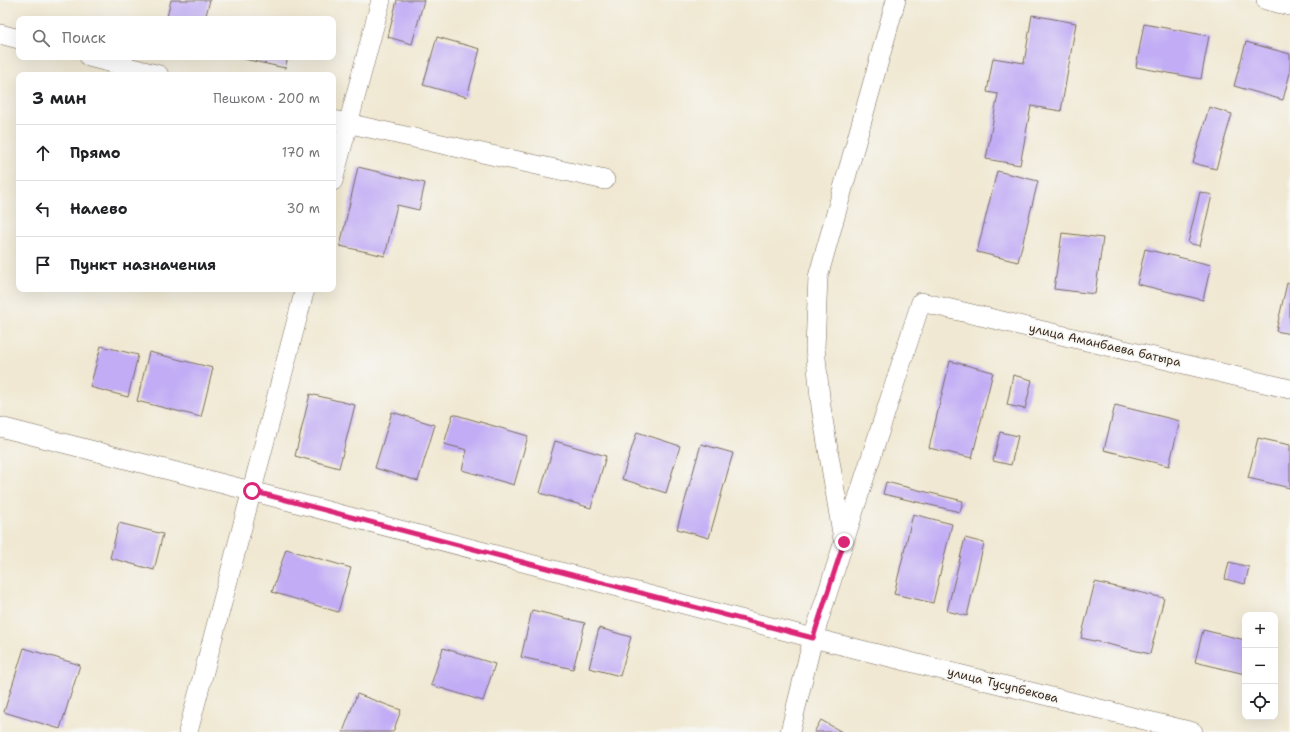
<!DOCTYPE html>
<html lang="ru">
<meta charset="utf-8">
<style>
:root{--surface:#fff;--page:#f2f2f2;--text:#202124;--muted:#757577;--line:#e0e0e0}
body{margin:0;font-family:"Shantell Sans",sans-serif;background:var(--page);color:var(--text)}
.controls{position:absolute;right:12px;bottom:12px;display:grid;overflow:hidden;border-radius:8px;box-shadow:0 4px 16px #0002}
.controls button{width:36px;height:36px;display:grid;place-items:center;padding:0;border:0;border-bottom:1px solid var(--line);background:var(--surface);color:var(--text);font:20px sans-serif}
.stop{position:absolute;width:12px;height:12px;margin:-9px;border:3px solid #db2777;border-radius:50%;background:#fff}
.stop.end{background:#db2777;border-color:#fff;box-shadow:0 1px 4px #0008}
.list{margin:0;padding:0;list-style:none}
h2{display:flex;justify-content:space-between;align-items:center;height:52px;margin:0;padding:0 16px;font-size:17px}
h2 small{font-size:13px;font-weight:400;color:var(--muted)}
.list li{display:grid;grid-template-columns:26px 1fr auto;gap:12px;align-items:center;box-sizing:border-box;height:56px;padding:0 16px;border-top:1px solid var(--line)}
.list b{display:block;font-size:15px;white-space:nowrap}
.list em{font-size:13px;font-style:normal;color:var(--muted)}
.icon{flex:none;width:22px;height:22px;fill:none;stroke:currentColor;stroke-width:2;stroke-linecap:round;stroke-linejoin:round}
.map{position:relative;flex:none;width:1290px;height:732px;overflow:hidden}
.search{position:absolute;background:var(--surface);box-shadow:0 4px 16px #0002;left:16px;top:16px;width:320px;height:44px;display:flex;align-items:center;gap:10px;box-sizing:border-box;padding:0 14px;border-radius:8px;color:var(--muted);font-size:15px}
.panel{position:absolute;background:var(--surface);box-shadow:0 4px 16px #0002;left:16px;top:72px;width:320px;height:220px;border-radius:8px}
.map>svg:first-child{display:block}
</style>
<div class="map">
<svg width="1290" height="732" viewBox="0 0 1290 732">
<rect width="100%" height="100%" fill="#f6f6f2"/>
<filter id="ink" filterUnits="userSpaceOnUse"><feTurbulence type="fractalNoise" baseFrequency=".025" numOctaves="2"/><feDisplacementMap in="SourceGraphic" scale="8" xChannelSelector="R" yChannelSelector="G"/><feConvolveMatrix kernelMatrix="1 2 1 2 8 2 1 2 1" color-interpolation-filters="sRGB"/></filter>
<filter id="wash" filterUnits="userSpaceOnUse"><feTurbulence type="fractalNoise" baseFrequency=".012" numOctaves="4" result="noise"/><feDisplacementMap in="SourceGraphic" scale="16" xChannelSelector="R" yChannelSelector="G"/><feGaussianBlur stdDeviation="0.9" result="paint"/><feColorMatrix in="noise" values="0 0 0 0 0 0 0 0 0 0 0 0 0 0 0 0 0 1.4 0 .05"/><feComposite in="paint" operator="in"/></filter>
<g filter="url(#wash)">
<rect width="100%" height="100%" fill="#f0e8d2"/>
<g id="blocks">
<!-- building -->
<g fill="#c1acf5">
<path d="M 171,0 L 210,0 L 205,19 L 175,19 L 167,17 Z"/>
<path d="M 397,0 L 424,0 L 412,44 L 388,37 Z"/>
<path d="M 1032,15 L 1076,23 L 1061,111 L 1031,106 L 1020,165 L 986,159 L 998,94 L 987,92 L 993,58 L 1024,63 Z"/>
<path d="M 1144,24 L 1209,36 L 1201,79 L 1136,67 Z"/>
<path d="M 437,37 L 480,49 L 467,97 L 423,85 Z"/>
<path d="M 1246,42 L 1290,54 L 1290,73 L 1283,100 L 1234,86 Z"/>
<path d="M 245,57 L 288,57 L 285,68 L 244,59 Z"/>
<path d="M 1209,107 L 1232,114 L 1216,169 L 1193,163 Z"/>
<path d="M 358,167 L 425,183 L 419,210 L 397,205 L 385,256 L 340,246 Z"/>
<path d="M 997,171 L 1038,181 L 1018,262 L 977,252 Z"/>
<path d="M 1200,192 L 1212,195 L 1200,246 L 1188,243 Z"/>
<path d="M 1062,233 L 1103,238 L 1095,294 L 1054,289 Z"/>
<path d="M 1145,249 L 1211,265 L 1203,300 L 1137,284 Z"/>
<path d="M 1287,283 L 1290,283 L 1290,334 L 1276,331 Z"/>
<path d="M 101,346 L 138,355 L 128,397 L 90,387 Z"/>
<path d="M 149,352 L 213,368 L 201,417 L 137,401 Z"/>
<path d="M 950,361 L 993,372 L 972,458 L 929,448 Z"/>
<path d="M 1013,375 L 1032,380 L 1025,409 L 1007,405 Z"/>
<path d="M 310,394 L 355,405 L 339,468 L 295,456 Z"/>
<path d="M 1115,405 L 1180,421 L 1169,466 L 1104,450 Z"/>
<path d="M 392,412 L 435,425 L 418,481 L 375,468 Z"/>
<path d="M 453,414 L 528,436 L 514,485 L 462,470 L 467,450 L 444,444 Z"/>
<path d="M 637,432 L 680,446 L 666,493 L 622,479 Z"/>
<path d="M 1000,432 L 1018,436 L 1011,465 L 993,461 Z"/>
<path d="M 1258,438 L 1290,445 L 1290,488 L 1248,478 Z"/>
<path d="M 555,441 L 606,456 L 591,508 L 540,493 Z"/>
<path d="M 701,444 L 733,453 L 709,538 L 677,529 Z"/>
<path d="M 886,482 L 963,501 L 960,512 L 883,494 Z"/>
<path d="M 913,514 L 952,524 L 933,603 L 894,594 Z"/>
<path d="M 119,523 L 163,534 L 154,570 L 110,558 Z"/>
<path d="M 965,538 L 984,543 L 967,616 L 947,611 Z"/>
<path d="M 286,549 L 351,568 L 338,612 L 272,592 Z"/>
<path d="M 1229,562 L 1249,567 L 1245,584 L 1225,579 Z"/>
<path d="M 1095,582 L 1164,598 L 1150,654 L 1081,638 Z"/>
<path d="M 532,610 L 585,623 L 573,669 L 521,657 Z"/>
<path d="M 599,628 L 631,637 L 620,676 L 589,668 Z"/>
<path d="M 1203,630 L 1245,640 L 1245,674 L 1195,662 Z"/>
<path d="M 24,648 L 80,665 L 60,729 L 4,712 Z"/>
<path d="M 443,648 L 495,664 L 483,701 L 431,685 Z"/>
<path d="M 357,694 L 401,710 L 393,732 L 343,732 Z"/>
<path d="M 821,720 L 842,732 L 814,732 Z"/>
</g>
</g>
</g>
<g filter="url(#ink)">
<use href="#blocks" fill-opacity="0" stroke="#7a6c5d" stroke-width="1"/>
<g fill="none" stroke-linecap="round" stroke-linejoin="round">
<!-- minor casing -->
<g stroke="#7a6c5d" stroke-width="20">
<g id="minor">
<path d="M 1266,0 L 1290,6"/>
<path d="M 0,34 L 19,39"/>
<path d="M 89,57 L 159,75"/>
<path d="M 333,120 L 605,180"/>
<path d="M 333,181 L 381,0"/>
<path d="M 0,427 L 251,491 L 813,638 L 1193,732"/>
<path d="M 843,539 L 821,407 L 815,348 L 818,277 L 896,0"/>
<path d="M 188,732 L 305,289"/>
<path d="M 790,732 L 813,638 L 921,302 L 1290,389"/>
</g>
</g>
<!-- minor -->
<use href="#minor" stroke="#fff" stroke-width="19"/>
</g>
</g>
<g fill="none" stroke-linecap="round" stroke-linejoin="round" filter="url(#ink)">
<!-- route -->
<path stroke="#db2777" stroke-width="5" d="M 252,491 L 813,638 L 844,542"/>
</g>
<g text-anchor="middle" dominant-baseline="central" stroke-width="3.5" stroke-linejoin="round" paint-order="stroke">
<!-- street labels -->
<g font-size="12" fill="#3b2a1e" stroke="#f6f6f2">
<text transform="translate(1105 345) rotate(13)">улица Аманбаева батыра</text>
<text transform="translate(1003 685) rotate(14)">улица Тусупбекова</text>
</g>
</g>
</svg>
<div class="controls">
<button>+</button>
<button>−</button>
<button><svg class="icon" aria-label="locate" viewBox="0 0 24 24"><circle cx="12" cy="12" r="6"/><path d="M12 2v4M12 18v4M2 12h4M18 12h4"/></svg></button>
</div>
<div class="stop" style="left:252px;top:491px"></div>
<div class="stop end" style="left:844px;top:542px"></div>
<div class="search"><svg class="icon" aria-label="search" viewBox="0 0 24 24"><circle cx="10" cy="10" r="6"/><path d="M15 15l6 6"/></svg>Поиск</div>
<section class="panel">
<h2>3 мин<small>Пешком · 200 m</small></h2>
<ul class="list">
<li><svg class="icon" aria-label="ahead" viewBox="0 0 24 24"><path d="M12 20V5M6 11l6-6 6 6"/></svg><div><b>Прямо</b></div><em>170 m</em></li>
<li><svg class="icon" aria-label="left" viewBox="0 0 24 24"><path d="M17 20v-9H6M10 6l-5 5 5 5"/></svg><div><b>Налево</b></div><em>30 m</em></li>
<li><svg class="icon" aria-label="arrive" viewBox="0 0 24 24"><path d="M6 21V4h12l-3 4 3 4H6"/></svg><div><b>Пункт назначения</b></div></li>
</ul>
</section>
</div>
